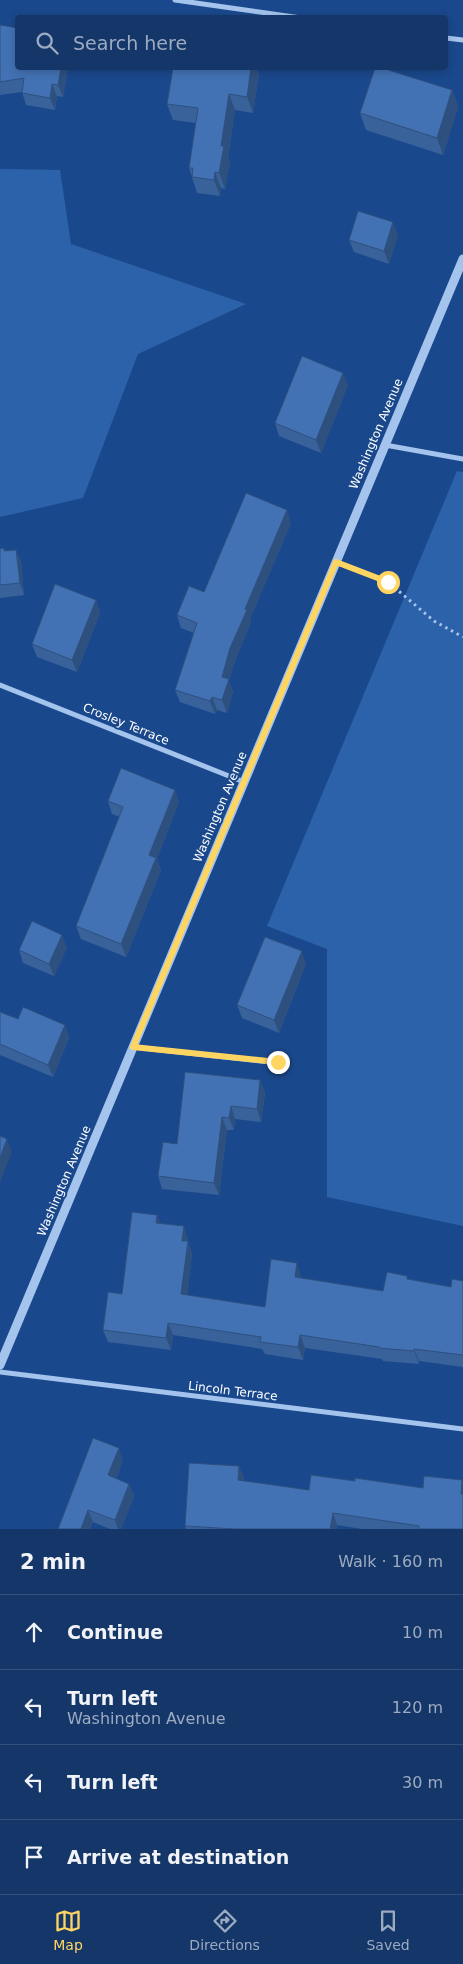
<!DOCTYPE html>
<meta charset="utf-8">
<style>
:root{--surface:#143669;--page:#1d3e6f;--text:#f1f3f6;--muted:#9dabc0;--line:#33507d;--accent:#ffd561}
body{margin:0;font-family:"DejaVu Sans",sans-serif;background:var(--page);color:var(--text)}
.stop{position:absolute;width:15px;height:15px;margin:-11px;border:4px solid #ffd561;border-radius:50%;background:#fff}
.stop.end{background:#ffd561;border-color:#fff;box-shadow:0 1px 5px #0008}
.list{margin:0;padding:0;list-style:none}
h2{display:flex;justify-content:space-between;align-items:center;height:65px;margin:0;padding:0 20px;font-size:21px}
h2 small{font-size:16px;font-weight:400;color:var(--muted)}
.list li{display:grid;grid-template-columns:32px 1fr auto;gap:15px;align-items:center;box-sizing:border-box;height:75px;padding:0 20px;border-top:1px solid var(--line)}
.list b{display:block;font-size:19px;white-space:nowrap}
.list p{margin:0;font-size:16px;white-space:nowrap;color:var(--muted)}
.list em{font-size:16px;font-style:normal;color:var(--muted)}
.icon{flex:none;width:28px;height:28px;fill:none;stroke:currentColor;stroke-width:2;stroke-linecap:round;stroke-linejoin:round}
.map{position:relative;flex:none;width:463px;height:1529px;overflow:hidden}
.search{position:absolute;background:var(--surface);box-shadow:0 2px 8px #0003;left:15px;right:15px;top:15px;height:55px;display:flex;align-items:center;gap:12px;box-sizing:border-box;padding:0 18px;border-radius:5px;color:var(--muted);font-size:19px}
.sheet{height:365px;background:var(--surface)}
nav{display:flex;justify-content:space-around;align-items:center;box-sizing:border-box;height:70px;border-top:1px solid var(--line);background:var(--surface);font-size:14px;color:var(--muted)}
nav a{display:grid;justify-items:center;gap:2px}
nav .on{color:var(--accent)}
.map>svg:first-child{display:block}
</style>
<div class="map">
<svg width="463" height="1529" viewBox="0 0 463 1529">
<rect width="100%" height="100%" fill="#1a488c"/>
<!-- green -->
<g fill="#2c62aa">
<path d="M 0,169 L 60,170 L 71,244 L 246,304 L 138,354 L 83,498 L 0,517 Z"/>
<path d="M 457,471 L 463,472 L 463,1226 L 327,1197 L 327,949 L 267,926 Z"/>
</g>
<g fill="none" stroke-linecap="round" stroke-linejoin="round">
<!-- path -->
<path stroke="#a4c4ee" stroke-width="3" stroke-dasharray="2.5 4" stroke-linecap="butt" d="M 353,569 L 388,582 L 434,621 L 463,637"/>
<!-- minor -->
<g stroke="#a4c4ee" stroke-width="5">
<path d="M 175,0 L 301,18"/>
<path d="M 446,38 L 463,40"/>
<path d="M 385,445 L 463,459"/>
<path d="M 0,685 L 244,782"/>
<path d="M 133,1047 L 278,1063"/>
<path d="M 0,1372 L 463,1429"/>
</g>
<!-- tertiary -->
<path stroke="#a4c4ee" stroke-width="9" d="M 0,1365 L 463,259"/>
</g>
<!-- wall -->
<g fill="#39629b">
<path d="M 0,25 L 68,68 L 63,97 L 57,96 L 55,110 L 26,105 L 22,92 L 0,95 Z"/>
<path d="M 187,68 L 256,68 L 259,74 L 253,113 L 235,110 L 228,157 L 230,162 L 225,189 L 221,188 L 220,196 L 197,193 L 189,168 L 196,123 L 173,120 L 167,104 Z"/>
<path d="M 452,90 L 458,107 L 443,155 L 366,130 L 360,113 Z"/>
<path d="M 398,235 L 389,264 L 354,252 L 349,240 Z"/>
<path d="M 348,385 L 321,453 L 279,436 L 275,423 Z"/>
<path d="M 291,523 L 250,619 L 251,622 L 235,661 L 229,681 L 233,692 L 227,713 L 217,710 L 215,714 L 180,702 L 175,690 L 194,633 L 181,628 L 177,615 L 204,592 Z"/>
<path d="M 4,548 L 5,551 L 16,550 L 21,562 L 24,595 L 0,598 L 0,549 Z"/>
<path d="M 96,600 L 100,613 L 77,672 L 37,657 L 32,644 Z"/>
<path d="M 108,801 L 179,802 L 157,859 L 161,870 L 126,957 L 81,939 L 76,926 L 120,817 L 112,814 Z"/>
<path d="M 67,948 L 54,976 L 23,963 L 19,950 Z"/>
<path d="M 306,964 L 279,1033 L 242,1018 L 237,1005 Z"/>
<path d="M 0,1012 L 18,1019 L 65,1025 L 69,1038 L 53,1077 L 0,1055 Z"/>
<path d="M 260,1080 L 265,1093 L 261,1122 L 235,1119 L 234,1130 L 227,1130 L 219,1195 L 162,1189 L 158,1176 L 177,1144 Z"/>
<path d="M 157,1215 L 160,1223 L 188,1239 L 188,1242 L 192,1254 L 187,1295 L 265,1307 L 301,1276 L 301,1278 L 383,1291 L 408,1279 L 451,1287 L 463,1281 L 463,1367 L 419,1361 L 419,1364 L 383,1361 L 382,1359 L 305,1348 L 303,1360 L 265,1354 L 262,1349 L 173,1335 L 171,1350 L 108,1342 L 103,1330 L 122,1294 Z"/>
<path d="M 123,1460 L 116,1479 L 129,1484 L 134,1496 L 121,1529 L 110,1529 L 93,1522 L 90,1529 L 58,1529 Z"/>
<path d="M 239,1466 L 244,1478 L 243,1481 L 463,1529 L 362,1529 L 337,1525 L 337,1529 L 186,1529 L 185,1526 Z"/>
</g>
<!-- shaded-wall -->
<g fill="#2e507e">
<path d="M 61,68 L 68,68 L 63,97 L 58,85 Z"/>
<path d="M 251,68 L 256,68 L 259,74 L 253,113 L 247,97 Z"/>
<path d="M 52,84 L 57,96 L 55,110 L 50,98 Z"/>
<path d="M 452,90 L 458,107 L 443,155 L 437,138 Z"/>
<path d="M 229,94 L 235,110 L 228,157 L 230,162 L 225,189 L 219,173 L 221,146 Z"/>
<path d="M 215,172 L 221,188 L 220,196 L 214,180 Z"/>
<path d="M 393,222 L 398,235 L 389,264 L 384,251 Z"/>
<path d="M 343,373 L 348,385 L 321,453 L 316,440 Z"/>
<path d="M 287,510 L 291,523 L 250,619 L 251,622 L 235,661 L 229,681 L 233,692 L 227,713 L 222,700 L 222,677 L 230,648 L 245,609 Z"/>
<path d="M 16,550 L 21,562 L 24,595 L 20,583 Z"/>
<path d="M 96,600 L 100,613 L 77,672 L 72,660 Z"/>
<path d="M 212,697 L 217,710 L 215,714 L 210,701 Z"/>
<path d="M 175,790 L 179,802 L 157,859 L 161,870 L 126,957 L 121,944 L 149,855 Z"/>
<path d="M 62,935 L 67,948 L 54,976 L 49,964 Z"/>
<path d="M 302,951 L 306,964 L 279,1033 L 274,1020 Z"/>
<path d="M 65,1025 L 69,1038 L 53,1077 L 48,1065 Z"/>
<path d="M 260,1080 L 265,1093 L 261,1122 L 257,1109 Z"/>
<path d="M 231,1106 L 235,1119 L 234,1130 L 229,1118 Z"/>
<path d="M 222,1117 L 227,1130 L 219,1195 L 214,1183 Z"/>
<path d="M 7,1139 L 12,1152 L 0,1182 L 0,1158 Z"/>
<path d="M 157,1215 L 162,1227 L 156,1223 Z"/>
<path d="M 184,1226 L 188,1239 L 188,1242 L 192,1254 L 186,1307 L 181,1294 L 182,1241 Z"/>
<path d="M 297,1263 L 301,1276 L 299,1290 L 295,1277 Z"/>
<path d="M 168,1323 L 173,1335 L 171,1350 L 166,1338 Z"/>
<path d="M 300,1335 L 305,1348 L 303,1360 L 298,1347 Z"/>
<path d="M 414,1349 L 419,1361 L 419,1364 L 414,1351 Z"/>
<path d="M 119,1448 L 123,1460 L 113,1488 L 108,1475 Z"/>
<path d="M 239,1466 L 244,1478 L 243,1492 L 238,1480 Z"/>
<path d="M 462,1480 L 463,1482 L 463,1500 L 461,1494 Z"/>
<path d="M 129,1484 L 134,1496 L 121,1529 L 118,1529 L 115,1520 Z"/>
<path d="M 88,1510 L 93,1522 L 90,1529 L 81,1529 Z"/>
<path d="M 333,1513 L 337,1525 L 337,1529 L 330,1529 Z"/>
</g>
<!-- building -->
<g fill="#4272b4" stroke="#2e507e">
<path d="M 0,25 L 18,28 L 18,68 L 61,68 L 58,85 L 52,84 L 50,98 L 22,93 L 24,78 L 0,82 Z"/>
<path d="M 173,68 L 186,69 L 187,68 L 251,68 L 247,97 L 229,94 L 221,146 L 224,146 L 219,173 L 215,172 L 214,180 L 192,177 L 193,168 L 189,168 L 198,108 L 167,104 Z"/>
<path d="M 375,68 L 382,68 L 452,90 L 437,138 L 360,113 Z"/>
<path d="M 358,211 L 393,222 L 384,251 L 349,240 Z"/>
<path d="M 302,356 L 343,373 L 316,440 L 275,423 Z"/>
<path d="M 246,493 L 287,510 L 245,609 L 247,610 L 230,648 L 222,677 L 229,679 L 222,700 L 212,697 L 210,701 L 175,690 L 197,623 L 177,615 L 189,586 L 204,592 Z"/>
<path d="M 4,548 L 4,551 L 16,550 L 20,583 L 0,585 L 0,549 Z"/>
<path d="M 55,584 L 96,600 L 72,660 L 32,644 Z"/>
<path d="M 121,768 L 175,790 L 149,855 L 156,858 L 121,944 L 76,926 L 123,807 L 108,801 Z"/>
<path d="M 32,921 L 62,935 L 49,964 L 19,950 Z"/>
<path d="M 265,937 L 302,951 L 274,1020 L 237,1005 Z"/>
<path d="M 23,1007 L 65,1025 L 48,1065 L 0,1044 L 0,1012 L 18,1019 Z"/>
<path d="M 185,1072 L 260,1080 L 257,1109 L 231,1106 L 229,1118 L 222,1117 L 214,1183 L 158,1176 L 163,1142 L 177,1144 Z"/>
<path d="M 0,1136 L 7,1139 L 0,1158 Z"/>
<path d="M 132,1212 L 157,1215 L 156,1223 L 184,1226 L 182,1241 L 188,1241 L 181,1294 L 265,1307 L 271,1259 L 297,1263 L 295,1277 L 383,1291 L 387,1272 L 407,1276 L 407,1279 L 451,1287 L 452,1279 L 463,1281 L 463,1355 L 414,1349 L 414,1351 L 379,1348 L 379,1347 L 300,1335 L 298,1347 L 260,1342 L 261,1337 L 168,1323 L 166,1338 L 103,1330 L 108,1292 L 122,1294 Z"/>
<path d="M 93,1438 L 119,1448 L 108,1475 L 129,1484 L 115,1520 L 88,1510 L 81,1529 L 58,1529 Z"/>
<path d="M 189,1463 L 239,1466 L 238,1480 L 309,1490 L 311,1475 L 355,1481 L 355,1478 L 423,1488 L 424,1476 L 462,1480 L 461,1494 L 463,1494 L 463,1529 L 419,1529 L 419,1526 L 333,1513 L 330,1529 L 235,1529 L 185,1526 Z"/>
</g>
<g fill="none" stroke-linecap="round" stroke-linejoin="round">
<!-- route -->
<path stroke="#ffd561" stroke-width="6" d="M 278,1062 L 133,1047 L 336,562 L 388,582"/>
</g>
<g text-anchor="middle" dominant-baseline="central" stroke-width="4" stroke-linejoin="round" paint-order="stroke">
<!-- street labels -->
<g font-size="12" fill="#fff" stroke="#1a488c">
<text transform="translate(376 434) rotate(-67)">Washington Avenue</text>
<text transform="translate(126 724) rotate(22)">Crosley Terrace</text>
<text transform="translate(220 807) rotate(-67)">Washington Avenue</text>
<text transform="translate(64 1181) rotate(-67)">Washington Avenue</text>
<text transform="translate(233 1391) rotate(7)">Lincoln Terrace</text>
</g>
</g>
</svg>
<div class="stop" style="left:388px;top:582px"></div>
<div class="stop end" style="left:278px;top:1062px"></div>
<div class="search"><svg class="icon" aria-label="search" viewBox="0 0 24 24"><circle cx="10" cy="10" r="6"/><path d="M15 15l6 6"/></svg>Search here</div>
</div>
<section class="sheet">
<h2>2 min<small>Walk · 160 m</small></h2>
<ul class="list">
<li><svg class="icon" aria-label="ahead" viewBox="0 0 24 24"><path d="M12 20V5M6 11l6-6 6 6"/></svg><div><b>Continue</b></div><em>10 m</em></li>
<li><svg class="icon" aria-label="left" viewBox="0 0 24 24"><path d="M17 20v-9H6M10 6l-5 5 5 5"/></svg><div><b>Turn left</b><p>Washington Avenue</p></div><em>120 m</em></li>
<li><svg class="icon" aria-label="left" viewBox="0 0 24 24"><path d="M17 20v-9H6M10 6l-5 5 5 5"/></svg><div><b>Turn left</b></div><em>30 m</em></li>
<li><svg class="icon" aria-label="arrive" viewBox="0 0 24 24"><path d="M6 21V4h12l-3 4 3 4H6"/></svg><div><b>Arrive at destination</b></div></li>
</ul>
</section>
<nav>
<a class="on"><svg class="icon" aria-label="map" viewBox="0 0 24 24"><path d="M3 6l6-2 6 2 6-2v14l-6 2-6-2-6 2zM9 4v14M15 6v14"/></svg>Map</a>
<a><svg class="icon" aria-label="directions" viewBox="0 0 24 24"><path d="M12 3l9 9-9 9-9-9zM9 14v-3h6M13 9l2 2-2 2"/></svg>Directions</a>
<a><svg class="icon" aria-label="saved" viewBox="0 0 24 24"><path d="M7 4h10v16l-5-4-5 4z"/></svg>Saved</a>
</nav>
